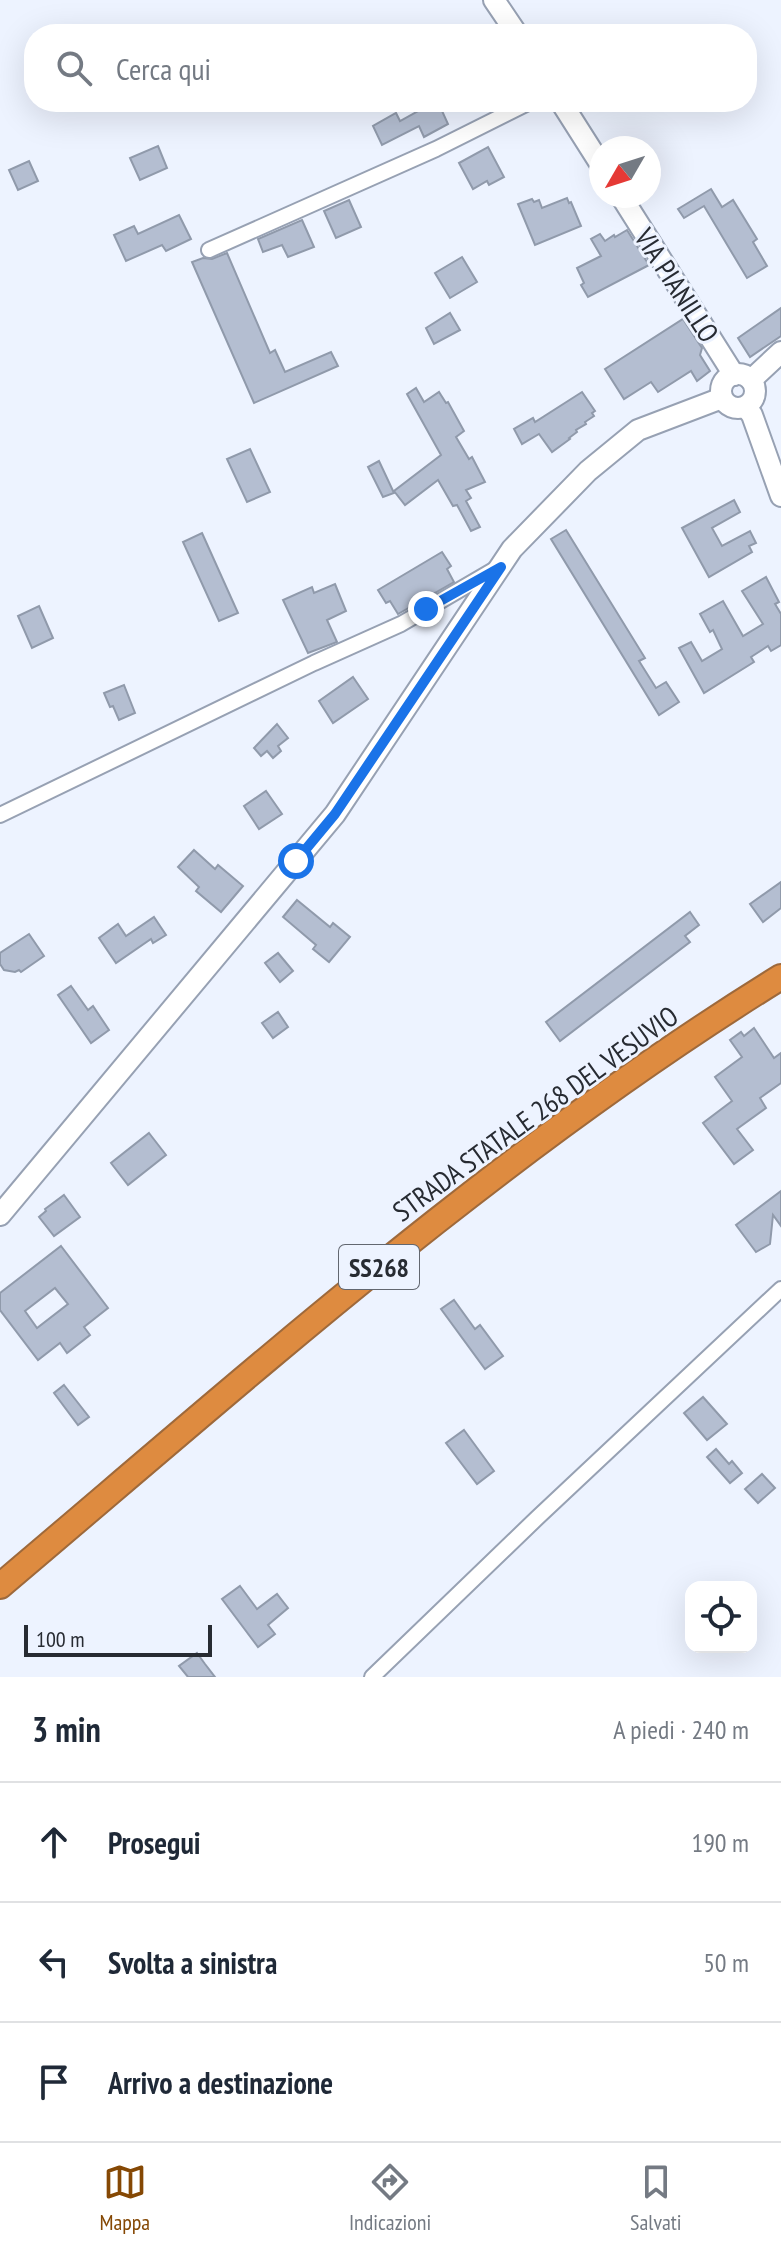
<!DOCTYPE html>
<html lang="it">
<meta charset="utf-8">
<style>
:root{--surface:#fff;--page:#f6f6f7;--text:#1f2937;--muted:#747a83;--line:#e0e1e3;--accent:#854804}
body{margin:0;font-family:"PT Sans Narrow",sans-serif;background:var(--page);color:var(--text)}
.controls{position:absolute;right:24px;bottom:24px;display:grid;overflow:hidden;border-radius:16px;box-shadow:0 8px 32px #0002}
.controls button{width:72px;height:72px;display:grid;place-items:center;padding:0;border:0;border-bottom:2px solid var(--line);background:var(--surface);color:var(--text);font:40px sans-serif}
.compass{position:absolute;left:589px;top:136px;width:72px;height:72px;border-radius:50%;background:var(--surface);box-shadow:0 8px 32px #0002;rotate:231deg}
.scale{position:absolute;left:24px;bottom:20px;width:188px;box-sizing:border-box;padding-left:8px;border:4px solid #272b32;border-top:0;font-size:22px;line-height:28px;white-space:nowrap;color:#272b32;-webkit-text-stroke:6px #edf3ff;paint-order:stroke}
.stop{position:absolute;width:24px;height:24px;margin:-18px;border:6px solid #1a73e8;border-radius:50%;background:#fff}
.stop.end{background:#1a73e8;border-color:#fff;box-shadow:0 2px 8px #0008}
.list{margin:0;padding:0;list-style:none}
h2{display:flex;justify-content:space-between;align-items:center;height:104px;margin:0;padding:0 32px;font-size:34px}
h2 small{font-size:26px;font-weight:400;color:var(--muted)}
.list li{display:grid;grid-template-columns:52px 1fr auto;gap:24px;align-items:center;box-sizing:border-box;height:120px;padding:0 32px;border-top:2px solid var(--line)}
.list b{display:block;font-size:30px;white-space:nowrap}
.list em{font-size:26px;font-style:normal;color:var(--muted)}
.icon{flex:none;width:44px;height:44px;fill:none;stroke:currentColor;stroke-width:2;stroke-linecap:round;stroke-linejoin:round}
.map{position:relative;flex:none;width:781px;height:1677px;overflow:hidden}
.search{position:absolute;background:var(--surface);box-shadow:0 8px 32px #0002;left:24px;right:24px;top:24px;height:88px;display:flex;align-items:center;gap:20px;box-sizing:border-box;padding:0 28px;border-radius:32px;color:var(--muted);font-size:30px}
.sheet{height:464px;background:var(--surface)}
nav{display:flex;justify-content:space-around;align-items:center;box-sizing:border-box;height:112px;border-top:2px solid var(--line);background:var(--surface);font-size:22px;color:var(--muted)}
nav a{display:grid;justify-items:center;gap:4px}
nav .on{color:var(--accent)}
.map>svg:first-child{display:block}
</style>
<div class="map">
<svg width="781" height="1677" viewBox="0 0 781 1677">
<rect width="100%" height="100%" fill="#edf3ff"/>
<!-- building -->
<g fill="#b4bed1" stroke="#909aab" stroke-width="2" fill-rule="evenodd">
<path d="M 425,102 L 438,102 L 448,124 L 424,137 L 419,126 L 382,145 L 373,126 L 396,113 L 400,121 L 427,106 Z"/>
<path d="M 158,146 L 167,168 L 140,180 L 130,158 Z"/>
<path d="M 488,147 L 504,177 L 489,185 L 487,181 L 473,189 L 459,163 Z"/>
<path d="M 29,161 L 38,181 L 18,190 L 9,170 Z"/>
<path d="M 711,189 L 722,207 L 733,200 L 757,239 L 753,242 L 767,266 L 747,278 L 704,206 L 684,218 L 678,209 Z"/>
<path d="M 567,198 L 569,203 L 571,202 L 581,226 L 535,245 L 518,204 L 532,199 L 534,202 L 539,200 L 542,208 Z"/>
<path d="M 349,200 L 361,227 L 336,238 L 324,211 Z"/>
<path d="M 179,215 L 191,239 L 166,251 L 162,245 L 126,261 L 114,235 L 134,226 L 138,234 Z"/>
<path d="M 302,220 L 314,247 L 288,257 L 282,245 L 263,252 L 258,239 Z"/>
<path d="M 627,230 L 649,265 L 588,297 L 581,285 L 584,283 L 577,268 L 601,256 L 591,239 L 600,234 L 605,241 L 614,235 L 615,237 Z"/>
<path d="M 227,253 L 270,353 L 275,350 L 285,372 L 331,352 L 338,366 L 254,403 L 192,262 L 203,258 L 212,259 Z"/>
<path d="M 462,257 L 477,282 L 450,298 L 435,273 Z"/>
<path d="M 781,308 L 781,336 L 750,357 L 738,338 Z"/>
<path d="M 450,313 L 460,330 L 434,344 L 426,328 Z"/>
<path d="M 683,319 L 702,348 L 700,355 L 710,371 L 697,381 L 691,371 L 658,392 L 651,382 L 624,399 L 605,369 Z"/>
<path d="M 416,388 L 424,402 L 439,392 L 446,403 L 448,402 L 464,431 L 456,437 L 469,459 L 472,457 L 485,482 L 466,490 L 471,498 L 466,501 L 480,527 L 471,531 L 457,505 L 453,506 L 438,480 L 405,505 L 394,491 L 441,455 L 407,394 Z"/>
<path d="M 582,392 L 595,411 L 592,413 L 594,416 L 585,422 L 586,424 L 576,430 L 577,432 L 569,438 L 570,439 L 552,452 L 539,434 L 522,444 L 514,429 L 533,418 L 535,422 Z"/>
<path d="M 250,449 L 270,492 L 247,502 L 227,459 Z"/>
<path d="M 379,461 L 394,493 L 383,497 L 368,467 Z"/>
<path d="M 734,500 L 740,512 L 712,528 L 722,546 L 750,531 L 756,543 L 749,546 L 752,552 L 709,577 L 682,528 Z"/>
<path d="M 566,530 L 645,658 L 639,661 L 656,688 L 666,682 L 679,702 L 659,715 L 551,539 Z"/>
<path d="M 202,533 L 238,613 L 219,621 L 183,542 Z"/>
<path d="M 442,552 L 451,566 L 447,569 L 454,582 L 398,614 L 390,601 L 386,603 L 378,590 Z"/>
<path d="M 766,577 L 779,602 L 775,604 L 781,614 L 781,645 L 771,651 L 768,646 L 751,657 L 754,662 L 704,693 L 679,648 L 691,642 L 702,661 L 722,649 L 713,630 L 710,632 L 700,614 L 723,601 L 743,636 L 763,624 L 742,591 Z"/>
<path d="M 335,584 L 346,611 L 327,620 L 337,642 L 308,653 L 283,600 L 312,587 L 314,593 Z"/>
<path d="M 39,606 L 53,638 L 32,648 L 18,616 Z"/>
<path d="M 353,677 L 368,699 L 333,723 L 319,701 Z"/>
<path d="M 124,685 L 135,713 L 119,720 L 113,706 L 110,707 L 104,693 Z"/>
<path d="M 277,724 L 288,738 L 278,746 L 281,751 L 273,758 L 267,751 L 261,756 L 254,748 Z"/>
<path d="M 266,791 L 282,814 L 259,829 L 244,806 Z"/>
<path d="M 194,850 L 215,869 L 218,865 L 243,886 L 221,912 L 196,891 L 199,887 L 178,867 Z"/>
<path d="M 781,882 L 781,908 L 763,922 L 750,904 Z"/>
<path d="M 297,900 L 330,927 L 333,923 L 350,937 L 329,962 L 313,949 L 316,945 L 283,917 Z"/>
<path d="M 690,912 L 699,925 L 685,936 L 690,942 L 560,1041 L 546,1022 Z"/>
<path d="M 154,917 L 166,935 L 153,943 L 151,939 L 116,963 L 99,938 L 118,924 L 126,936 Z"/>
<path d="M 29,934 L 44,956 L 21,972 L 19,970 L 15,972 L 4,970 L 0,964 L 0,953 Z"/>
<path d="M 278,953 L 293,971 L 280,982 L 265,963 Z"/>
<path d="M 71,986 L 88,1010 L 93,1006 L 109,1030 L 91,1043 L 58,995 Z"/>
<path d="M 278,1012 L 288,1027 L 273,1038 L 262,1023 Z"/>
<path d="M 754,1028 L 774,1058 L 781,1053 L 781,1083 L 760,1098 L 766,1108 L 737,1129 L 753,1150 L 734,1164 L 703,1123 L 732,1101 L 715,1077 L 742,1057 L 730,1040 L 741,1032 L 744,1036 Z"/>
<path d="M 149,1133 L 166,1155 L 128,1185 L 111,1163 Z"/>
<path d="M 781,1191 L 781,1226 L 773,1215 L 770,1244 L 756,1252 L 736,1225 Z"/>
<path d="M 64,1195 L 80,1217 L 54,1236 L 39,1217 L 46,1211 L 45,1209 Z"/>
<path d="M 61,1246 L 108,1308 L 84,1327 L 90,1335 L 67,1353 L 60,1343 L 38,1360 L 0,1310 L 0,1293 ZM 55,1288 L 68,1304 L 37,1328 L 25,1311 Z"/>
<path d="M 454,1300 L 475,1329 L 480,1325 L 503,1356 L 485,1369 L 441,1309 Z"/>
<path d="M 64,1385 L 89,1417 L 78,1425 L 54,1393 Z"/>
<path d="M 703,1397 L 727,1424 L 707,1440 L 684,1413 Z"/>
<path d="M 464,1430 L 494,1471 L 477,1484 L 446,1443 Z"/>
<path d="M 716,1449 L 729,1464 L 732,1461 L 742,1473 L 730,1483 L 707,1457 Z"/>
<path d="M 762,1474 L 775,1488 L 758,1503 L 745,1489 Z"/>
<path d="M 240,1586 L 257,1609 L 277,1594 L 288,1608 L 268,1625 L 275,1634 L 258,1647 L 222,1599 Z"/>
<path d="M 197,1653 L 205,1664 L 215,1677 L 188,1677 L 179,1666 Z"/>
</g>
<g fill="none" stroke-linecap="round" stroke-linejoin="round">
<!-- street casing -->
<g stroke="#97a1b3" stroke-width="18">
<g id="street">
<path d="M 209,250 L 436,149 L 530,102"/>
<path d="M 0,815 L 314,663 L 401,624 L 497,568"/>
<path d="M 372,1677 L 537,1518 L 781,1289"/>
</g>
</g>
<!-- secondary casing -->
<g stroke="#97a1b3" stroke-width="24">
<g id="secondary">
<path d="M 494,0 L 517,34"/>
<path d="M 561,102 L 601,165"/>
<path d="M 621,196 L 734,375"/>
<circle cx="738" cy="391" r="17"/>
<path d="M 751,380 L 781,352"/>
<path d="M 746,407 L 752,415 L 781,496"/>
<path d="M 0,1215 L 335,814 L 512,549 L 588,471 L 638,430 L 722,398"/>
</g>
</g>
<!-- highway casing -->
<g stroke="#9e693b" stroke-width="28">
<path id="highway" d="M 0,1586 C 252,1373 499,1151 781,977"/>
</g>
<!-- street -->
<use href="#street" stroke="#fff" stroke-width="14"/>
<!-- secondary -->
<use href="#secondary" stroke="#fff" stroke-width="20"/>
<!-- highway -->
<use href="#highway" stroke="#de8b40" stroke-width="24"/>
</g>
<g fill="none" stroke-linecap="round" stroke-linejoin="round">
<!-- route -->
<path stroke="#1a73e8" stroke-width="10" d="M 296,861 L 335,814 L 501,567 L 426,609"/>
</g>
<g text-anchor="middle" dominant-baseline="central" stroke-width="6" stroke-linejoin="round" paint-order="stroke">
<!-- shield labels -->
<rect fill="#edf3ff" stroke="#626770" stroke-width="2" x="339" y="1245" width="80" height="44" rx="6"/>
<g font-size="26" font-weight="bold" fill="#272b32">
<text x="379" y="1267">SS268</text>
</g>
<!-- street labels -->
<g font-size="28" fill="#272b32" stroke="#edf3ff">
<text transform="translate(677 285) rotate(57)">VIA PIANILLO</text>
<text transform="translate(535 1113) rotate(-36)">STRADA STATALE 268 DEL VESUVIO</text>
</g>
</g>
</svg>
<div class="controls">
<button><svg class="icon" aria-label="locate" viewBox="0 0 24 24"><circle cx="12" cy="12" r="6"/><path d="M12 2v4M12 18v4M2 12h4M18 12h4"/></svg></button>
</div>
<svg class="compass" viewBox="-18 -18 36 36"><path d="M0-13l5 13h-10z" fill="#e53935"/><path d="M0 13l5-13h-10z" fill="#747a83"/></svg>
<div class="scale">100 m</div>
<div class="stop" style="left:296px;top:861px"></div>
<div class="stop end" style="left:426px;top:609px"></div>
<div class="search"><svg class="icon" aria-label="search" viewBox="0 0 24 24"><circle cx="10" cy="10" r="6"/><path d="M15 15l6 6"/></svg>Cerca qui</div>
</div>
<section class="sheet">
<h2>3 min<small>A piedi · 240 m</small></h2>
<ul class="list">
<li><svg class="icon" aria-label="ahead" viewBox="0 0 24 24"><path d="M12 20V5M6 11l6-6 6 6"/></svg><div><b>Prosegui</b></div><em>190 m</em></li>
<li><svg class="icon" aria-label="left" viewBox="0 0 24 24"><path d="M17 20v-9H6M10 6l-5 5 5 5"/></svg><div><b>Svolta a sinistra</b></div><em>50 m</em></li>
<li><svg class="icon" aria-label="arrive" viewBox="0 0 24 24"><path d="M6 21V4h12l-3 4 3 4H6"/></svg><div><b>Arrivo a destinazione</b></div></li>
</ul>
</section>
<nav>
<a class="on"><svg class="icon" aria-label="map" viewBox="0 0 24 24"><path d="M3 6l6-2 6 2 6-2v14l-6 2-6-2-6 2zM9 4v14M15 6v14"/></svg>Mappa</a>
<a><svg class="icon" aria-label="directions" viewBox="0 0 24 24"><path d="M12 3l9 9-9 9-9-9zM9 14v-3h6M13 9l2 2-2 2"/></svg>Indicazioni</a>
<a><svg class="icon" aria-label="saved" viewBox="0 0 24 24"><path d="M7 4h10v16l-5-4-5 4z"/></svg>Salvati</a>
</nav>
